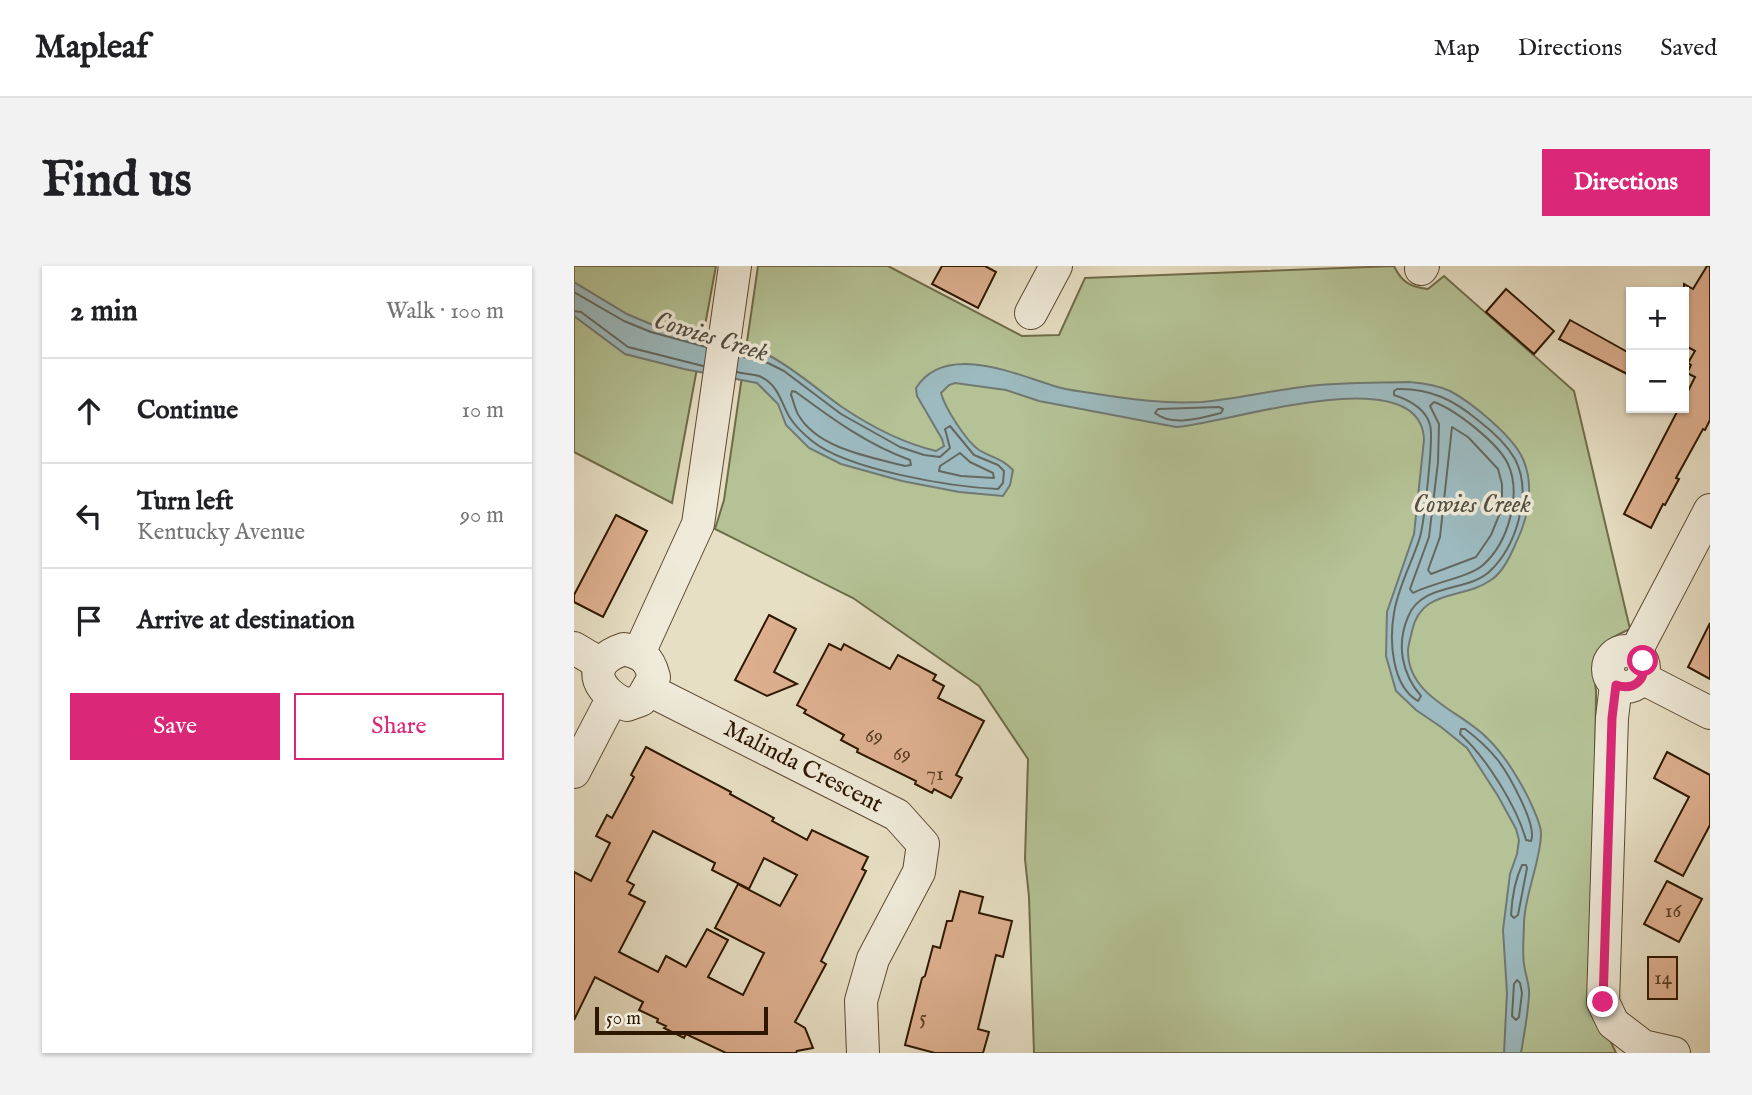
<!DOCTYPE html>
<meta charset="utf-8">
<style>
:root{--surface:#fff;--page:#f2f2f2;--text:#202124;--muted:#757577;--line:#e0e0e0;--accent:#db2777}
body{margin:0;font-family:"IM FELL English",serif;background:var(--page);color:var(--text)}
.controls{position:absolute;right:21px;top:21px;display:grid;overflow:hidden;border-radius:0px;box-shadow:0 2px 5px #0004}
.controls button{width:63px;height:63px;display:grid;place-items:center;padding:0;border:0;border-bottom:2px solid var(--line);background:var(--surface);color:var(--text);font:35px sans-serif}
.scale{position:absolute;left:21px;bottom:18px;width:173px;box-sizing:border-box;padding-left:7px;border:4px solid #2d1700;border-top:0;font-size:19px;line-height:24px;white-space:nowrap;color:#2d1700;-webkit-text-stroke:5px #efead9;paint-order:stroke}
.stop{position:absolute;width:21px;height:21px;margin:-16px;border:5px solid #db2777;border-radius:50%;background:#fff}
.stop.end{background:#db2777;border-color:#fff;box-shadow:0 2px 7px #0008}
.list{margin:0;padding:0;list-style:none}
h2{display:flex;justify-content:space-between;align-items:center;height:91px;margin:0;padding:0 28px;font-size:30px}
h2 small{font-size:23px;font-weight:400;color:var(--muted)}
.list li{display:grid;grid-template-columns:46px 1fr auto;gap:21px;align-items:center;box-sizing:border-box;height:105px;padding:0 28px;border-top:2px solid var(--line)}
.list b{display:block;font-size:26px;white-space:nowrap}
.list p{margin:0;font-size:23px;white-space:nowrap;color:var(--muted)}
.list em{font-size:23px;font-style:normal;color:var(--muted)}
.actions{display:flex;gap:14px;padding:21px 28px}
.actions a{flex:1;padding:16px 0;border:2px solid var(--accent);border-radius:0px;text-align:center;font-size:24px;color:var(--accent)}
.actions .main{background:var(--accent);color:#fff}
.icon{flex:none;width:38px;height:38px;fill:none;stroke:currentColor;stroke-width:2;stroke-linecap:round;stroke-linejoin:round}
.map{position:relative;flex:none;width:1136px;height:787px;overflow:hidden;border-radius:0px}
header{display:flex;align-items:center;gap:42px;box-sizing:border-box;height:98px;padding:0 35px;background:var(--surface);border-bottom:2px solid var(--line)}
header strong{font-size:33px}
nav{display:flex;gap:38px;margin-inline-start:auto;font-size:24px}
.intro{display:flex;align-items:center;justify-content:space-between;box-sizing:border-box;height:168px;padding:0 42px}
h1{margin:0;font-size:49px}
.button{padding:18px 32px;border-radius:0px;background:var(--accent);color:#fff;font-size:24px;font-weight:700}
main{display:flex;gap:42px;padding:0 42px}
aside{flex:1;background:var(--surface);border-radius:0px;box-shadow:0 2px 5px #0004}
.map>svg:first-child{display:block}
</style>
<header>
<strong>Mapleaf</strong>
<nav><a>Map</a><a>Directions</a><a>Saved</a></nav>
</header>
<div class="intro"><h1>Find us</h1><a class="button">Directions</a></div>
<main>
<aside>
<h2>2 min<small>Walk · 100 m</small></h2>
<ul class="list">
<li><svg class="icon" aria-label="ahead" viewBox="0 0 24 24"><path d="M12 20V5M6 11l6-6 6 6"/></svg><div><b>Continue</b></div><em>10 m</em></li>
<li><svg class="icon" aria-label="left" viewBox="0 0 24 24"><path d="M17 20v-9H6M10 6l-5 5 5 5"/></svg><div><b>Turn left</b><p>Kentucky Avenue</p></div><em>90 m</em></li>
<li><svg class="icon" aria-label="arrive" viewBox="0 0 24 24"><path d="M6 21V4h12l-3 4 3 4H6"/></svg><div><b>Arrive at destination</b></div></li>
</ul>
<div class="actions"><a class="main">Save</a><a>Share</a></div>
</aside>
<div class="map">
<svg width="1136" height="787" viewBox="0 0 1136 787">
<rect width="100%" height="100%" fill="#e7dfc4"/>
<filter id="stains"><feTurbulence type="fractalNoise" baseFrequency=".00286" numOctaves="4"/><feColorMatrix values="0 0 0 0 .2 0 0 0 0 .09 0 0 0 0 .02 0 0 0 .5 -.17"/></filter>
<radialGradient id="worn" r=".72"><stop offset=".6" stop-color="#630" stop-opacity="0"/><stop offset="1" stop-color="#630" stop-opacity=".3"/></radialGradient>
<!-- green -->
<g fill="#b4c295" stroke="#706c4a" stroke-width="2">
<path d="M 0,0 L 142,0 L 98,237 L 0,186 Z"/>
<path d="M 184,0 L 314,0 L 448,70 L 485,69 L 511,12 L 820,0 C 828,17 837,21 854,23 L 870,10 L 1000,125 L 1056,363 C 1022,378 1017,388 1022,425 L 1019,737 L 1042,787 L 460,787 L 455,631 L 451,593 L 454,493 L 405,420 L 279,332 L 141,263 L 150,234 Z"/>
</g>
<!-- water -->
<path fill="#9cbabf" stroke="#707973" stroke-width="2" d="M 0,16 L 53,48 L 79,59 L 196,90 C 222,104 244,124 268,141 C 296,160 329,177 362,185 L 370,180 L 368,173 L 343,130 L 342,122 C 371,76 441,108 480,120 C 492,124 504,125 517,127 C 554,133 590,138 628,136 C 662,133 695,125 728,121 C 763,116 799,117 835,116 C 848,117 863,119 876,125 C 897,136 939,170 949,193 C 961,221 954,253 941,279 C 936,291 928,307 917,314 C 889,334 847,322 838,365 C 837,371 834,379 834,385 C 834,431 887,445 913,472 C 931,489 949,519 959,542 C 962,549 967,560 967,567 C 967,594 951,628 950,656 C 950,669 948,685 950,698 C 951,708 956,719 955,729 C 954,749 950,768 947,787 L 930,787 L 933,727 L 929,664 L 936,608 L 943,588 L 945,574 L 942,563 L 924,530 L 893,482 L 867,461 L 842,444 L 822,425 L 812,390 L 813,346 L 840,268 L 850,174 C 848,90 649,159 602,161 L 465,135 L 432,124 L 381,117 L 375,119 L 367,127 C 371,142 392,175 405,184 C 418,192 426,191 439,204 L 436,219 L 429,230 L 385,226 L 328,215 L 267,198 L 235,182 L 212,159 L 204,138 L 183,117 L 110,103 L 51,88 L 0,50 Z"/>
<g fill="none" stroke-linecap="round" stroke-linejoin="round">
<!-- shore -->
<g stroke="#646860" stroke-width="2">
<path d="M 0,26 L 50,55 L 77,66 L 132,81"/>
<path d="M 0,45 L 7,46 L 54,81 L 129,100"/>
<path d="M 163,106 C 170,108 178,108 185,110 C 208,120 207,142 219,156 C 224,163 232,170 238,175 C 274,204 378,221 424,223 L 429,217 L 430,205 L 424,199 L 400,189 L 376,160 L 371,163 L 376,182 L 366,191 L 350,189 L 326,181 L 267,148 L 210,105 L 194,97 L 166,90"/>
<path d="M 823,123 C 856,122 880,134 905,155 C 918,165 933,179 941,193 C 959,228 942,281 915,306 C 893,326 847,317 834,351 C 822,379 828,408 847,430 L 844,435 C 818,420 815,376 820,347 C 824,321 838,297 846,271 C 850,257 860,171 856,159 C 852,143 835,134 820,129 L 820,125 Z"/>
<path d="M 218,125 L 222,126 C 257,152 294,179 336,194 L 337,199 L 331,200 C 297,191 245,183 225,150 C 221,144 220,136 217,129 Z"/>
<path d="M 860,136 C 882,144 924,177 934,198 C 948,229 934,277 909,299 C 896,311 857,317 839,327 L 836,323 L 855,271 L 864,196 L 865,158 L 856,140 Z"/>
<path d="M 645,141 L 649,143 L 647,147 C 628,152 598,161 581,147 L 584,143 Z"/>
<path d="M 878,161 L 894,171 L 924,203 L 928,218 L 928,242 L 917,269 L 902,291 L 857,308 L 854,304 L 866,271 Z"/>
<path d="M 386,187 L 396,196 L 419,207 L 420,212 L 387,210 L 365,205 L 366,200 Z"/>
<path d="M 887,463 L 891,463 C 903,472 913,481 923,493 C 934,507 964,560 957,575 L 952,574 C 943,541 912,491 886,468 Z"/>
<path d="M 948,599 L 952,599 L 953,602 L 944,649 L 940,652 L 937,649 C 938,632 941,614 948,599 Z"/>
<path d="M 943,714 L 946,717 L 948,727 L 945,751 L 942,754 L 938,750 L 940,718 Z"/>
</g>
</g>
<!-- building -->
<g fill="#deb090" stroke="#2d1700" stroke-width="2" fill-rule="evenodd">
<path d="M 368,0 L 411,0 L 422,6 L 404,42 L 358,18 Z"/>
<path d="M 1133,0 L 1136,0 L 1136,154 L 1131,164 L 1129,163 L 1102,212 L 1105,213 L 1091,239 L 1089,238 L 1077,262 L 1050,248 L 1105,142 L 1110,142 L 1110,133 L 1121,111 L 1113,107 L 1117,99 L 1114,97 L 1121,85 L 1110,79 L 1110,18 L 1119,23 Z"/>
<path d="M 932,23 L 980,65 L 960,88 L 912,46 Z"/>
<path d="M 996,54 L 1057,88 L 1057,110 L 985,73 Z"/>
<path d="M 42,249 L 73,265 L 29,351 L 0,336 L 0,329 Z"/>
<path d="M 195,349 L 222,363 L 200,406 L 223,418 L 193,430 L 161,414 Z"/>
<path d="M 1136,357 L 1136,413 L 1114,401 Z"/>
<path d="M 255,378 L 267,384 L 270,378 L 316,403 L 324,389 L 362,409 L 359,414 L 370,420 L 364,432 L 410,455 L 382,509 L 388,512 L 377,532 L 360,523 L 358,527 L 341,518 L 342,515 L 283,486 L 284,483 L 267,474 L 270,469 L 230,447 L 232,444 L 223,439 Z"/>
<path d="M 72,481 L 157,526 L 156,528 L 200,552 L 198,555 L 233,574 L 238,564 L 294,591 L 288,603 L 292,605 L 247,695 L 252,698 L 221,756 L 231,762 L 239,782 L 223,785 L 222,787 L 152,787 L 112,768 L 110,772 L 90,762 L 92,760 L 83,756 L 84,753 L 65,744 L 69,736 L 21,711 L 0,754 L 0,606 L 17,615 L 36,577 L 22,570 L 33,549 L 38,552 L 60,511 L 57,509 ZM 79,565 L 141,597 L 138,604 L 175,623 L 190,592 L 223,609 L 206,640 L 164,618 L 141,662 L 190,687 L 169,729 L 134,711 L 154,674 L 133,663 L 112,701 L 92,690 L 84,706 L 45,686 L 71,636 L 55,628 L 60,619 L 53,615 Z"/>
<path d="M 1093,486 L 1136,509 L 1136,559 L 1109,610 L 1081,595 L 1115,531 L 1080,512 Z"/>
<path d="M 1093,615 L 1128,633 L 1105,676 L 1070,658 Z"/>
<path d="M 386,625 L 409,631 L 405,647 L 438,655 L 429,691 L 422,689 L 404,763 L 415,766 L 409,787 L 361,787 L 331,779 L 348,712 L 351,710 L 359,680 L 366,682 L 373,655 L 378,655 Z"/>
<rect x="1074" y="691" width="29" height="42"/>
</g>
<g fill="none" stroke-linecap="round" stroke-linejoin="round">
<!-- minor casing -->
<g stroke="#5c4931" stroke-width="34">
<g id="minor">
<path d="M 847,3 L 849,0"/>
<path d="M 457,47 L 482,0"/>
<path d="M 0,382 L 27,398"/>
<path d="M 50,383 C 69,388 75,392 80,411 L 67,434 L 53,439 C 21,425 10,396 50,383 Z"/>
<circle cx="1052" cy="403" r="18"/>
<path d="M 65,387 L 124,258 L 161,0"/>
<path d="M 1061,387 L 1136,244"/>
<path d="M 1068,412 L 1136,447"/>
<path d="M 1042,419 L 1038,452 L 1029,736 L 1039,757 L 1069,780 L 1100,787"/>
<path d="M 75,424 L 323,549 L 349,578 L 345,606 L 299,693 L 287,735 L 289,787"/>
<path d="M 0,506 L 38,433"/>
</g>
</g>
<!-- minor -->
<use href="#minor" stroke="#efead9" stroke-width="32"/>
</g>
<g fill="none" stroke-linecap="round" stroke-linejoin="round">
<!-- route -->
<path stroke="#db2777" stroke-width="9" d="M 1029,736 L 1038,452 L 1042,419 C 1060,425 1073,414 1069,395"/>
</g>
<g text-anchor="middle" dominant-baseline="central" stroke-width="7" stroke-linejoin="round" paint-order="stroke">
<!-- number labels -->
<g font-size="21" fill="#593d24">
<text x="300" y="470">69</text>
<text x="328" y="488">69</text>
<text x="361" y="508">71</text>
<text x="1099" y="645">16</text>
<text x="1089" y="712">14</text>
<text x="349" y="752">5</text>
</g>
<!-- street labels -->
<g font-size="24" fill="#2d1700" stroke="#efead9">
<text transform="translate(229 501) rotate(27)">Malinda Crescent</text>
</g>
<!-- water labels -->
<g font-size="26" font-style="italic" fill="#545043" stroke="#efead9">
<text transform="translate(137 71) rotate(17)">Cowies Creek</text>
<text x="898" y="238">Cowies Creek</text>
</g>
</g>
<rect width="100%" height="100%" filter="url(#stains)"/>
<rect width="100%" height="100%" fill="url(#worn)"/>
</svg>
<div class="controls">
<button>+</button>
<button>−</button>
</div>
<div class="scale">50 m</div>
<div class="stop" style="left:1069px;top:395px"></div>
<div class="stop end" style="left:1029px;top:736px"></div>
</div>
</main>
